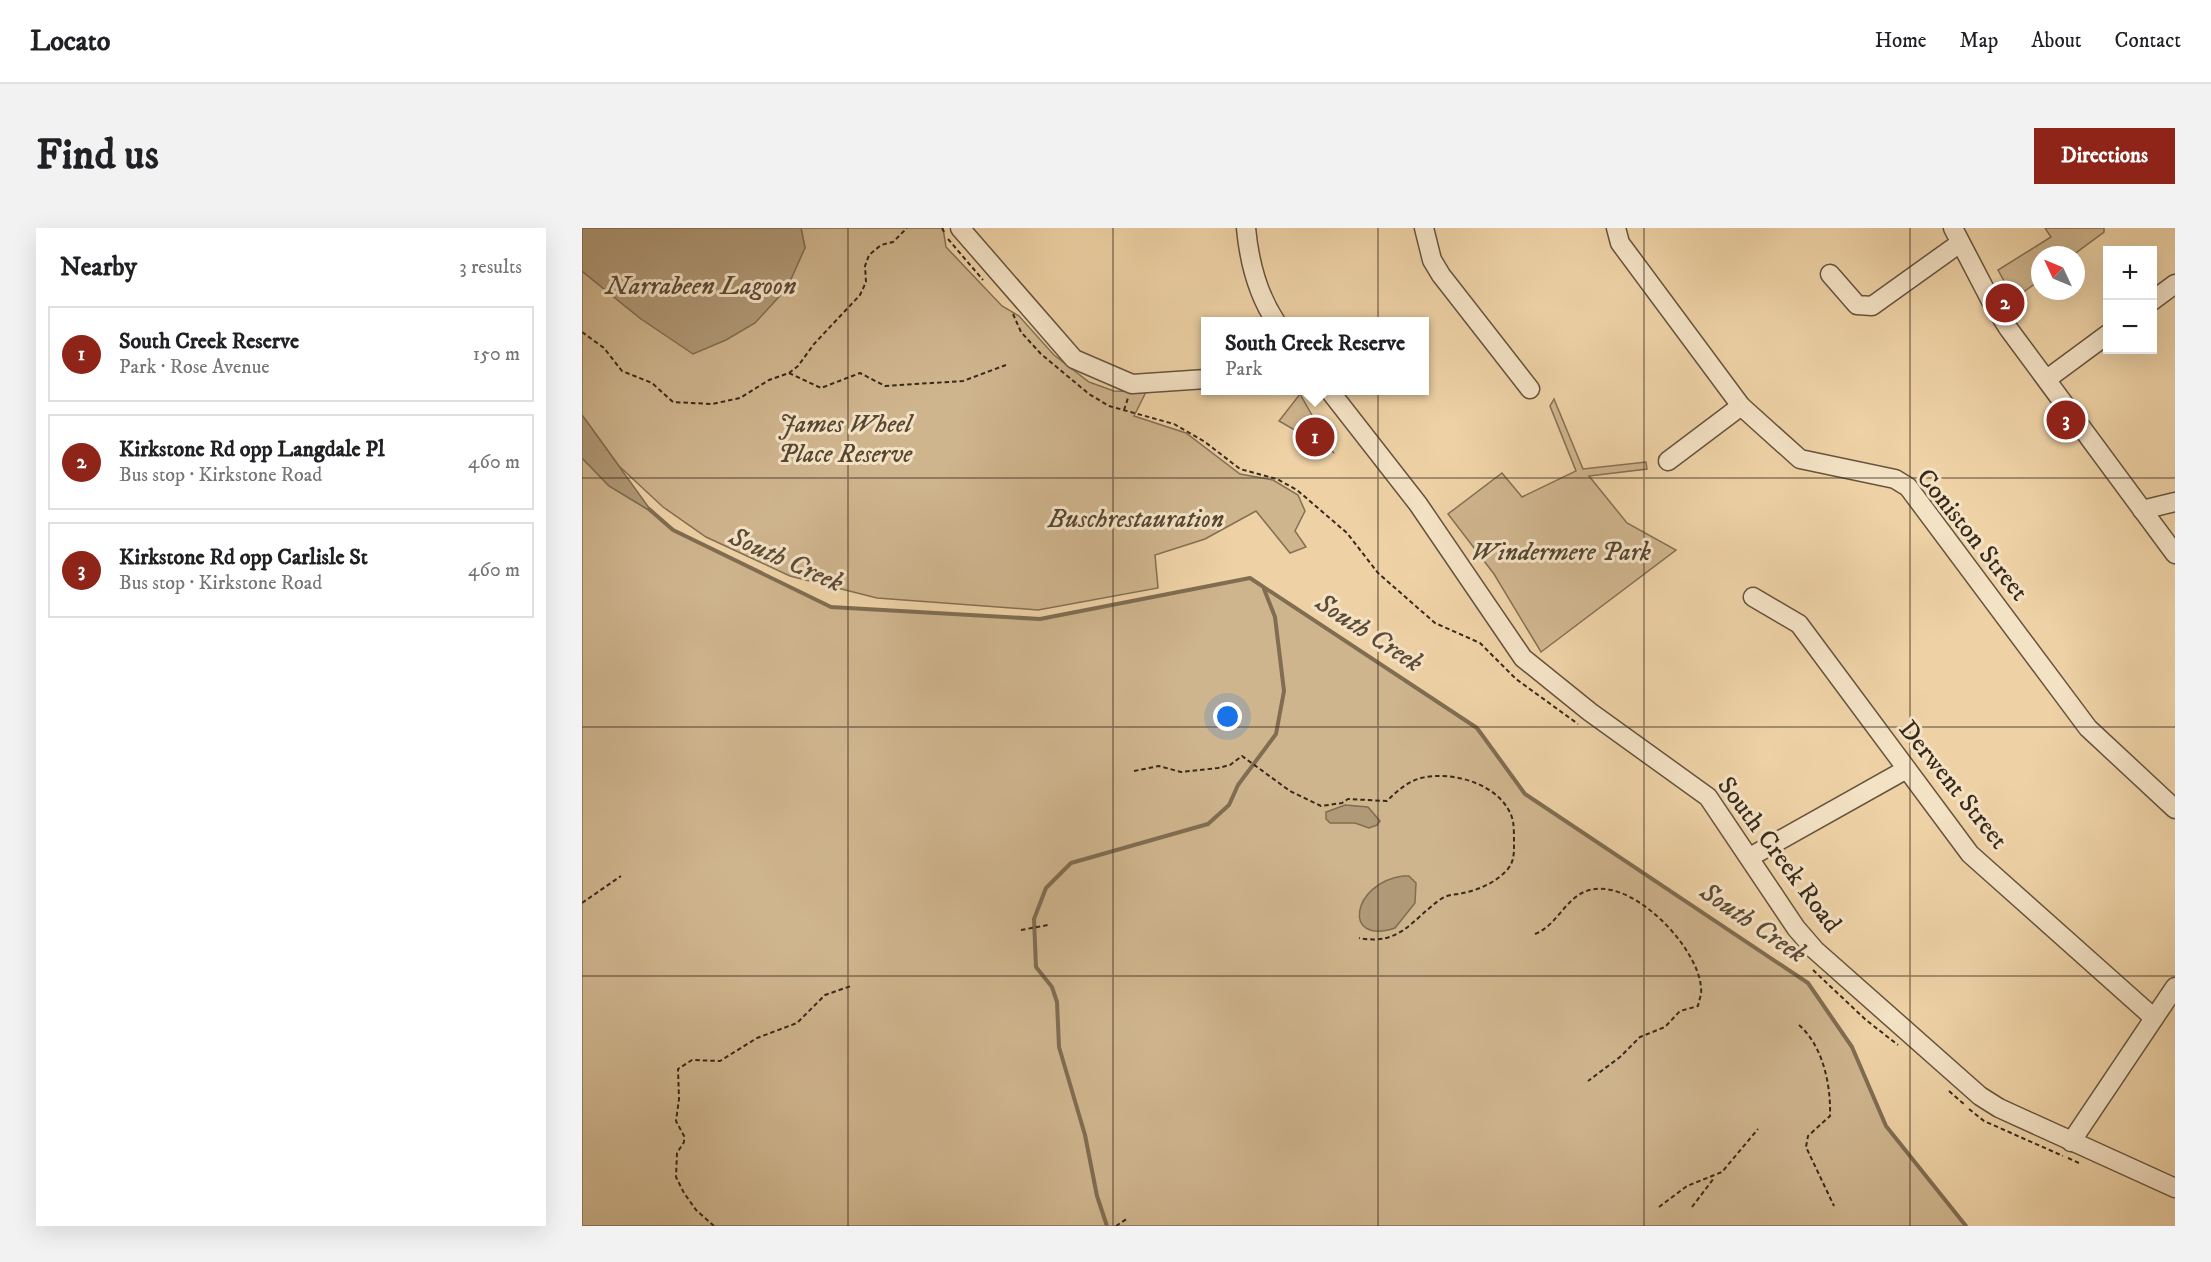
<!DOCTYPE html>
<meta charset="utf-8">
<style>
:root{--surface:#fff;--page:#f2f2f2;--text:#202124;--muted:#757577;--line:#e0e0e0;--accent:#8f2418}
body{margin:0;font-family:"IM FELL DW Pica",serif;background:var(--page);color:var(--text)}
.controls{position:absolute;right:18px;top:18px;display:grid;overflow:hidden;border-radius:0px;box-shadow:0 6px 24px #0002}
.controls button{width:54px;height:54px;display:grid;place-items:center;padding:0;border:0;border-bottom:2px solid var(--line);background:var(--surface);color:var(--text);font:30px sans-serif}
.compass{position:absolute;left:1449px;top:18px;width:54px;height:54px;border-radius:50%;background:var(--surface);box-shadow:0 6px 24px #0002;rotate:314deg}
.you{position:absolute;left:646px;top:489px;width:21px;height:21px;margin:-15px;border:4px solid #fff;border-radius:50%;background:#1a73e8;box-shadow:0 0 0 9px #1a73e833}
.badge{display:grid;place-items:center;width:39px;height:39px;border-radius:50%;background:var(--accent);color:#fff;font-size:20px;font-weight:700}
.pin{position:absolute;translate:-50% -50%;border:3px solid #fff;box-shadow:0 2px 6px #0006}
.popup{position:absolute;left:619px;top:89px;width:228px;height:78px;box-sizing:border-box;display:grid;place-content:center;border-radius:0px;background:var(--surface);filter:drop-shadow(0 2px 4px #0005);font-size:20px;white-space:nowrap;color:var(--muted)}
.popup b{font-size:22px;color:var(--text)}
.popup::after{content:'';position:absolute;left:50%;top:100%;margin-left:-12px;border:12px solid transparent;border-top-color:var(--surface)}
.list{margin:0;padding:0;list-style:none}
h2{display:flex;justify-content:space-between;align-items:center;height:78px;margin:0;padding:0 24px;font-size:26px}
h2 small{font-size:20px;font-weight:400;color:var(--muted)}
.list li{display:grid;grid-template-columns:39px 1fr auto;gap:18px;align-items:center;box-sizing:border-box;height:96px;margin:0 12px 12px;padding:0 12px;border:2px solid var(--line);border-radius:0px}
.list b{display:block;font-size:22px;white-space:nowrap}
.list p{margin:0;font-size:20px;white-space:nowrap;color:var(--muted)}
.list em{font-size:20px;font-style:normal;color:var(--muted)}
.map{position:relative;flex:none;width:1593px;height:998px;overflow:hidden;border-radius:0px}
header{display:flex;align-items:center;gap:36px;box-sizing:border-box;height:84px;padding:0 30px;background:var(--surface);border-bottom:2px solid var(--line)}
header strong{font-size:28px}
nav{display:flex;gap:33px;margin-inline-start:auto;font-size:21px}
.intro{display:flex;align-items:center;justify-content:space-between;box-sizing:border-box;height:144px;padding:0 36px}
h1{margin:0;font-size:42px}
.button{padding:15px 27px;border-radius:0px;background:var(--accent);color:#fff;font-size:21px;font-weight:700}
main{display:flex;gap:36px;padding:0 36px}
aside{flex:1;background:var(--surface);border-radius:0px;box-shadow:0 6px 24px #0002}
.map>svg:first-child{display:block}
</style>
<header>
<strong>Locato</strong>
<nav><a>Home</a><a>Map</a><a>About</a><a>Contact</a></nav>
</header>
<div class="intro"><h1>Find us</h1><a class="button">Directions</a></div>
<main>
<aside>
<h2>Nearby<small>3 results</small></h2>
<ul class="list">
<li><span class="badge">1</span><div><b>South Creek Reserve</b><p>Park · Rose Avenue</p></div><em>150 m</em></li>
<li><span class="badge">2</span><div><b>Kirkstone Rd opp Langdale Pl</b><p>Bus stop · Kirkstone Road</p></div><em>460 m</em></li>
<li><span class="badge">3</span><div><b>Kirkstone Rd opp Carlisle St</b><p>Bus stop · Kirkstone Road</p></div><em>460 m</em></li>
</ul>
</aside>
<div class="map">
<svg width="1593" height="998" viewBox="0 0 1593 998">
<rect width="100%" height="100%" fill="#eed2a6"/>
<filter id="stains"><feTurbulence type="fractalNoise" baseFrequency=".00333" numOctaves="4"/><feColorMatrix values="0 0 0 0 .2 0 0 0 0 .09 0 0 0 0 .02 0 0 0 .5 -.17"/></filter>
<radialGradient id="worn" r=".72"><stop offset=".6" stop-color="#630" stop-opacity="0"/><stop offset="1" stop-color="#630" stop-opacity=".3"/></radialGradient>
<!-- green -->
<g fill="#cfb58e" stroke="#847054" stroke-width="1.5">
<path d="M 219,0 L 361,0 L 364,19 L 420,78 L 437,88 L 472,127 L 507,154 L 532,163 L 564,164 L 552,188 L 604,205 L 658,246 L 691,252 L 716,267 L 723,283 L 713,303 L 724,319 L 708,325 L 674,283 L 623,311 L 573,327 L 576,360 L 456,382 L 295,370 L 208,348 L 124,309 L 81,279 L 37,238 L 0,187 L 0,43 L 59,91 L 223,20 Z"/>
<path d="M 1463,0 L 1522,0 L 1522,4 L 1491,27 L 1458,27 L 1458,52 L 1432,71 L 1416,42 L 1469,9 Z"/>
<path d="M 718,166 L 751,224 L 697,193 Z"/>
<path d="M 972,171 L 1001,241 L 1064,234 L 1065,241 L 1007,248 L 1045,295 L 1094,322 L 959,424 L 912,346 L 866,286 L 920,245 L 940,269 L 994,243 L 968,178 Z"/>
<path d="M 0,230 L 27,258 L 70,284 L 91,302 L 247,378 L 261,380 L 458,391 L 668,350 L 895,500 L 943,566 L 1226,755 L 1270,819 L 1304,898 L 1384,998 L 0,998 Z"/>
</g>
<!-- water -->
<g fill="#b09977" stroke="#806d52" stroke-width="1.5">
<path d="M 0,0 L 219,0 L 223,20 L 205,60 L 173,95 L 144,112 L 111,126 L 59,91 L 0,43 Z"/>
<path d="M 0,187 L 70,284 L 27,258 L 0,230 Z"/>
<path d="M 763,577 L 786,579 L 798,593 L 795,597 L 787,600 L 773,595 L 748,595 L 744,591 L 744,584 Z"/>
<path d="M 821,648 L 827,648 L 834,655 L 833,675 L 813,700 C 760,718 769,655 821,648 Z"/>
</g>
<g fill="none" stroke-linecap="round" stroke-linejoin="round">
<!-- stream -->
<g stroke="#806d52" stroke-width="4">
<path d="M 67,281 L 91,302 L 249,379 L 458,391 L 668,350 L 895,500 L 943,566 L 1226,755 L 1270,819 L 1304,898 L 1384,998"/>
<path d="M 525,998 L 515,968 L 503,907 L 477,819 L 475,774 L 470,759 L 454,739 L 452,691 L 464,660 L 489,635 L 626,596 L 647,577 L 656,557 L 694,506 L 702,463 L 693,389 L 682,361"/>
</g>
<!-- minor casing -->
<g stroke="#66543e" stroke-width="21">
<g id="minor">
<path d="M 378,0 L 492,131 L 550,156 L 624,151"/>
<path d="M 664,0 C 667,32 676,67 694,94"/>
<path d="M 842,0 L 850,32 L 859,47 L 948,161"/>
<path d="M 1034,0 L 1038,15 L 1159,178 L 1218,231 L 1313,251 L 1326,259 L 1506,500 L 1593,581"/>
<path d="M 1371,0 L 1409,73 L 1426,100 L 1593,326"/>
<path d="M 1248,46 L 1275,77 L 1290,78 L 1378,15"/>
<path d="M 1570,73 L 1593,56"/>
<path d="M 1465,151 L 1526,106"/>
<path d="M 747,162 L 836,276 L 941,430 L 1008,484 L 1126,569 L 1214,700 L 1233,722 L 1398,868 L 1417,880 L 1593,960"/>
<path d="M 1086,233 L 1159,178"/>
<path d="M 1560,282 L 1593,274"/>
<path d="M 1171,369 L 1217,396 L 1388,626 L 1572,790"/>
<path d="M 1168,629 L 1323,542"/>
<path d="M 1489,914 L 1593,759"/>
</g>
</g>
<!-- path -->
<g stroke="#382a1b" stroke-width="2" stroke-dasharray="4.5 3" stroke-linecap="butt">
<path d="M 360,0 L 363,6"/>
<path d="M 366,11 L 401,52"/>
<path d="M 431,86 L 439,104 L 459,126 L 507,166 L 527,178 L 592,196 L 623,214 L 658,241 L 695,251 L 715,262 L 765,305 L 796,345 L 853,395 L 898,415 L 934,451 L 996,496"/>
<path d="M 0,104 L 22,120 L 40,143 L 70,155 L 91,174 L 130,176 L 158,170 L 187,152 L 207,145 L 216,138 L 232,116 L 278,67 L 284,54 L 283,38 L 287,27 L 299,17 L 311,14 L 325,0"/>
<path d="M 207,145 L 239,160 L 278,145 L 303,158 L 381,153 L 424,137"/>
<path d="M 542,182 L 546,170"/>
<path d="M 552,543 L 577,538 L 599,544 L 636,540 L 648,537 L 660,528 L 708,563 L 739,578 L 760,575 L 766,571 L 805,573 C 815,563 825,554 839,550 C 871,542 922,557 931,593 C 932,600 932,609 932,616 C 932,626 932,634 925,642 C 914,654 897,662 881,665 C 874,667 866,666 859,671 C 830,691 819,718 777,710"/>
<path d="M 0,675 L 39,648"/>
<path d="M 439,702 L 466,697"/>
<path d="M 953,706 C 974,698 982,673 1002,664 C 1046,644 1117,719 1119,760 C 1120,766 1117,772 1116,778 L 1098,783 L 1083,799 L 1058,809 L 1038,829 L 1006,853"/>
<path d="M 1231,742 L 1284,792 L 1316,817"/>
<path d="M 1217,797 C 1241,818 1249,857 1248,888 L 1226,908 L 1224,919 L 1252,978"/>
<path d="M 1367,863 L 1383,877"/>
<path d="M 1387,881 L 1402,893 L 1481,928"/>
<path d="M 1486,930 L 1497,935"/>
<path d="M 1077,979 L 1105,958 L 1140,944 L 1176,901"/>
<path d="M 1110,979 L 1132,950"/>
<path d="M 132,998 L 114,982 L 102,965 L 94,949 L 95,925 L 102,914 L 102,908 L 94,893 L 97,871 L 96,841 L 110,832 L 138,833 L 175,810 L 215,795 L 243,767 L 269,758"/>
<path d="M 534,998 L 546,990"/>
</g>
<!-- minor -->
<use href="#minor" stroke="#f4e2c5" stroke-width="18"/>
</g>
<!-- grid -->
<path fill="none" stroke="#382a1b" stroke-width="1.5" stroke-opacity="0.55" d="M 266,0 L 266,998M 531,0 L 531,998M 796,0 L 796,998M 1062,0 L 1062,998M 1328,0 L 1328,998M 0,250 L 1593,250M 0,499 L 1593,499M 0,748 L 1593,748"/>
<g text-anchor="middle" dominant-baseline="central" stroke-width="6" stroke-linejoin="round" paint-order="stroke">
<!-- park labels -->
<g font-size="26" font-style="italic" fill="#564632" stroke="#f4e2c5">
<text x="263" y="196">James Wheel<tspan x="263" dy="30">Place Reserve</tspan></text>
<text x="554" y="291">Buschrestauration</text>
<text x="979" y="324">Windermere Park</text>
</g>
<!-- street labels -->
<g font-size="26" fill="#382a1b" stroke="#f4e2c5">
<text transform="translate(1390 307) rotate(51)">Coniston Street</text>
<text transform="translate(1371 557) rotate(51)">Derwent Street</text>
<text transform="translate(1197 627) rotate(53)">South Creek Road</text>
</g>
<!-- water labels -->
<g font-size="27" font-style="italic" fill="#5c4b37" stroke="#f4e2c5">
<text x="119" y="58">Narrabeen Lagoon</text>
<text transform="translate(204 332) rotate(24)">South Creek</text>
<text transform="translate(787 405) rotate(33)">South Creek</text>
<text transform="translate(1171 695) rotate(34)">South Creek</text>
</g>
</g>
<rect width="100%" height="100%" filter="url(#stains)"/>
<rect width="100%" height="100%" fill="url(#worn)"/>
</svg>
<div class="controls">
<button>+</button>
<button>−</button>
</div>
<svg class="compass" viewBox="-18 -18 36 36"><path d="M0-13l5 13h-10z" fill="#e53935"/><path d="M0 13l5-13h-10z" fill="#757577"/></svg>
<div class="you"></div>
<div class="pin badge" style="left:733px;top:209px">1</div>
<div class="popup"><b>South Creek Reserve</b>Park</div>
<div class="pin badge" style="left:1423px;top:75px">2</div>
<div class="pin badge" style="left:1484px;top:192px">3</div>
</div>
</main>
